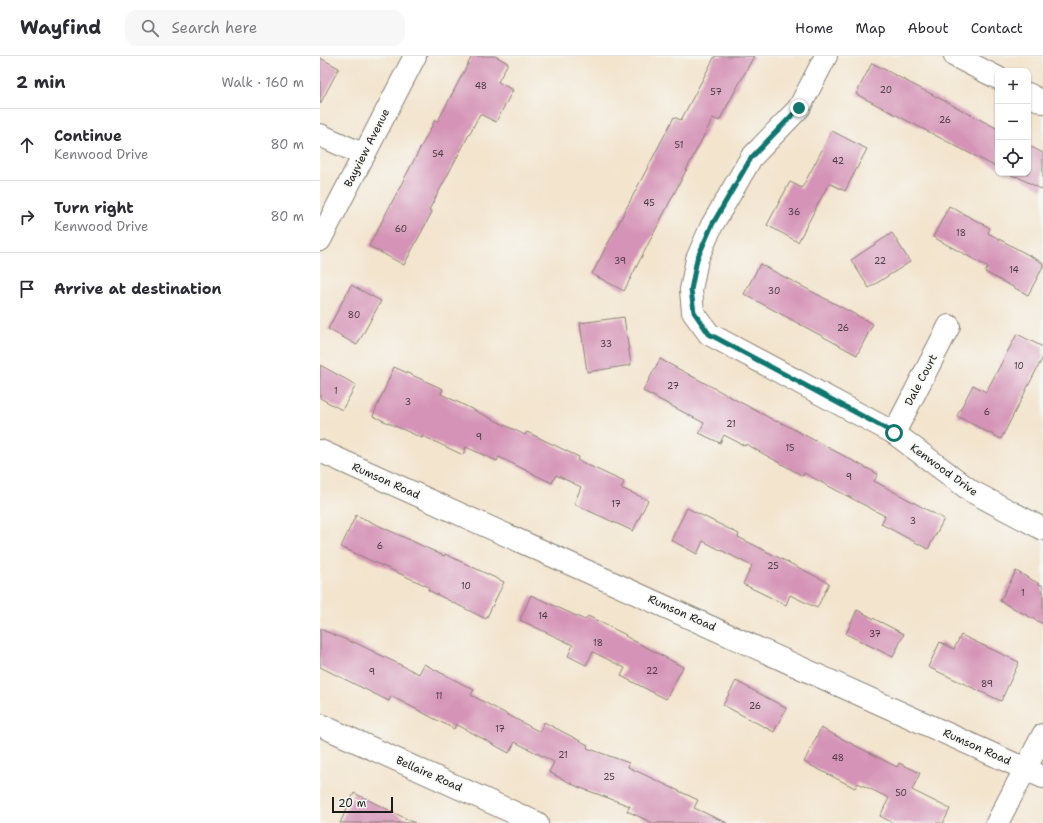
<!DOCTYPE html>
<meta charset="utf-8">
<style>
:root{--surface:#fff;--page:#f7f7f7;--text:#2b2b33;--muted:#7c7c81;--line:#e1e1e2}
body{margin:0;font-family:"Shantell Sans",sans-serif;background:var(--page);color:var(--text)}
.controls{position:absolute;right:12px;top:12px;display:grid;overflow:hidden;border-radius:8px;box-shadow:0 1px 3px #0004}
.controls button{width:36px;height:36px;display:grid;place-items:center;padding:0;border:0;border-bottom:1px solid var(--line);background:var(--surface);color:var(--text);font:20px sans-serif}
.scale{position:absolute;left:12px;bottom:10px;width:61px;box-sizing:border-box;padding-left:4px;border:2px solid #1c1c1c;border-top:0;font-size:11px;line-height:14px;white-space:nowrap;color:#1c1c1c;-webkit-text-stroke:3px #f6f6f2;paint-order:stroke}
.stop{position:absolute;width:12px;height:12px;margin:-9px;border:3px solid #0f766e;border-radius:50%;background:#fff}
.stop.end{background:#0f766e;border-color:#fff;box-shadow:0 1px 4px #0008}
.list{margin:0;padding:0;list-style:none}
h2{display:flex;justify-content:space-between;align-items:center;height:52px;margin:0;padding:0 16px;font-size:17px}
h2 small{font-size:13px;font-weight:400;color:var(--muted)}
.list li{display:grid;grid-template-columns:26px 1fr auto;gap:12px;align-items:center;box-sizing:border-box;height:72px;padding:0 16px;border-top:1px solid var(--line)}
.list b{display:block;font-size:15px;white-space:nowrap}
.list p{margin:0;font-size:13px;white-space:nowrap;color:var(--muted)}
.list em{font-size:13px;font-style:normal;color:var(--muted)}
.icon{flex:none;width:22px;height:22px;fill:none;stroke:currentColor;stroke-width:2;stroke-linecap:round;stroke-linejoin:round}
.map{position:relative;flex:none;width:723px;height:767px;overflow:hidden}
header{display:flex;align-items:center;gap:24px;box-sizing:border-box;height:56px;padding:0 20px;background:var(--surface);border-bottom:1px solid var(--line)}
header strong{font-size:19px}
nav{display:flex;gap:22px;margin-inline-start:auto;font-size:14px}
.search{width:280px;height:36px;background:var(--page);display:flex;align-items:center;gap:10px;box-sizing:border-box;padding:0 14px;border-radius:12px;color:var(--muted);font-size:15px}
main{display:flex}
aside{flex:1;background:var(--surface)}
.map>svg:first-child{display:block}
</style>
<header>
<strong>Wayfind</strong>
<div class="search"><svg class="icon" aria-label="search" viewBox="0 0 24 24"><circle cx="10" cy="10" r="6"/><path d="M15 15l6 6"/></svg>Search here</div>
<nav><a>Home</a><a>Map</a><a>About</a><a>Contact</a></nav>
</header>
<main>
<aside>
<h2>2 min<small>Walk · 160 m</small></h2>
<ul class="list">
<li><svg class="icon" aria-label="ahead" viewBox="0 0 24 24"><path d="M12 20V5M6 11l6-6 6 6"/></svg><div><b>Continue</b><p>Kenwood Drive</p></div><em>80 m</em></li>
<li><svg class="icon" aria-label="right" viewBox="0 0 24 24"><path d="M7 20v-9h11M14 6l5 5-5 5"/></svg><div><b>Turn right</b><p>Kenwood Drive</p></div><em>80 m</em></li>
<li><svg class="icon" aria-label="arrive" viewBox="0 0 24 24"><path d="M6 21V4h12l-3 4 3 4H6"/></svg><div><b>Arrive at destination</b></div></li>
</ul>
</aside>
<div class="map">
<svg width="723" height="767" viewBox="0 0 723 767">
<rect width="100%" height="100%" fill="#f6f6f2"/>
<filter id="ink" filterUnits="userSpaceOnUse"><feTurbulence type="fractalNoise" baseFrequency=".025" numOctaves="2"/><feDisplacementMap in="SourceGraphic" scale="8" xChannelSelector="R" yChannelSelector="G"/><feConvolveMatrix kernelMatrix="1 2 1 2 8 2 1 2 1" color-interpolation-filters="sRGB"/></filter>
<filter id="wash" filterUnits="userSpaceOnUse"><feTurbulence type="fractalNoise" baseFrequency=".012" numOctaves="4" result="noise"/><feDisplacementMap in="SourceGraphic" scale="16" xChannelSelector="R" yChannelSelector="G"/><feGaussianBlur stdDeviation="0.9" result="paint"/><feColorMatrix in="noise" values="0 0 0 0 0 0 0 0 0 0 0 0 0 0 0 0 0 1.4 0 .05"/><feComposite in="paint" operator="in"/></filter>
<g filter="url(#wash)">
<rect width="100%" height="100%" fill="#f3e4cd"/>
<g id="blocks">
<!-- building -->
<g fill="#d594b7">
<path d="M 152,0 L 175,0 L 188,7 L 178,26 L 193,34 L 176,66 L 160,58 L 109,154 L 112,156 L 84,209 L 49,190 L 115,64 L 118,65 Z"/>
<path d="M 395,0 L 434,0 L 399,65 L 393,62 L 304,235 L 272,218 L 354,61 L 361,64 Z"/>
<path d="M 0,2 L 19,12 L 0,48 Z"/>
<path d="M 552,7 L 678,73 L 678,112 L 536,38 Z"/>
<path d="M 512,75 L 547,93 L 525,135 L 509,127 L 478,186 L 447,169 L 470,126 L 482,132 Z"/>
<path d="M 708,89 L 723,97 L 723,134 L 696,120 L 696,121 L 687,117 L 708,117 Z"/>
<path d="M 629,150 L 670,172 L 668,177 L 723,207 L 723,211 L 708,239 L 665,216 L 668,211 L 613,181 Z"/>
<path d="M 572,177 L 590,206 L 549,232 L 531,204 Z"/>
<path d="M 440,208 L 553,268 L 537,299 L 424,238 Z"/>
<path d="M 31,229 L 61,245 L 37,289 L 8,273 Z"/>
<path d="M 304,261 L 311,309 L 267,316 L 260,267 Z"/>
<path d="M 697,278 L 723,291 L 723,301 L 681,383 L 637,360 L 653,329 L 666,336 Z"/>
<path d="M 340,303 L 457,366 L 458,365 L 558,418 L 554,425 L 624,463 L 608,493 L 561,468 L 565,460 L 484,417 L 483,420 L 426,388 L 425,390 L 404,379 L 400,387 L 379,377 L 384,367 L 323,335 Z"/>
<path d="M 0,309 L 36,329 L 22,354 L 0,342 Z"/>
<path d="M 74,311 L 123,333 L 121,338 L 205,379 L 207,376 L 259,401 L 257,404 L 304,426 L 301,432 L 328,444 L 313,475 L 254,448 L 261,431 L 236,419 L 232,427 L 179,401 L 177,405 L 146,391 L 143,399 L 103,380 L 102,382 L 53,360 Z"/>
<path d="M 367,452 L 419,478 L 418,481 L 509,527 L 497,552 L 470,539 L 466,549 L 423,528 L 432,510 L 383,485 L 377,498 L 351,484 Z"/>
<path d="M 36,459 L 124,500 L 125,498 L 184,526 L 166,563 L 108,534 L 109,531 L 21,491 Z"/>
<path d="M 696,515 L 723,530 L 723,568 L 680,545 Z"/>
<path d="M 211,539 L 265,564 L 268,560 L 306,579 L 305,580 L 363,611 L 346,643 L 301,620 L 305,612 L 273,596 L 266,609 L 248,600 L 253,589 L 200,564 Z"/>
<path d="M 537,554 L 584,578 L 573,601 L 526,578 Z"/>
<path d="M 0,573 L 34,587 L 34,586 L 99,618 L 104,608 L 154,634 L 151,639 L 220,676 L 224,666 L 268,689 L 267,692 L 309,707 L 308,711 L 378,744 L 374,752 L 407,767 L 333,767 L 307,755 L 310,750 L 258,731 L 229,716 L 234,706 L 195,686 L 189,697 L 136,668 L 134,673 L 71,640 L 69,645 L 0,611 Z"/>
<path d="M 641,579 L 699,606 L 681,645 L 608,611 L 620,586 L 634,593 Z"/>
<path d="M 416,625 L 466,652 L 454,676 L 403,649 Z"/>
<path d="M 501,672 L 577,711 L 579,707 L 600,717 L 592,734 L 630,753 L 623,767 L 573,767 L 560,760 L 569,742 L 538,727 L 535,732 L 484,706 Z"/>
<path d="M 34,737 L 95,767 L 20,767 Z"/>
</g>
</g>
</g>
<g filter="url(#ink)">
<use href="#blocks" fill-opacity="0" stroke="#888074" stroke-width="1"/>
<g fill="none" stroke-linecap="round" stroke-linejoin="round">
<!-- minor casing -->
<g stroke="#888074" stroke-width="24">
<g id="minor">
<path d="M 506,0 L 479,52 L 431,102 L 392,169 L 377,203 L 371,234 L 373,256 L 389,278 L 574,377 L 651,435 L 723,473"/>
<path d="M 635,0 L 678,22"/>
<path d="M 708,38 L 723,46"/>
<path d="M 0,79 L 44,99"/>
<path d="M 0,184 L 95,0"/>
<path d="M 574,377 L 629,270"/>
<path d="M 0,395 L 723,721"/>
<path d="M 0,669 L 217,767"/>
<path d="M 677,767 L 723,679"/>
</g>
</g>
<!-- minor -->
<use href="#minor" stroke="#fff" stroke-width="22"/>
</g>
</g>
<g fill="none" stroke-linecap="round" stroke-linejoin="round" filter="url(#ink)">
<!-- route -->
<path stroke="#0f766e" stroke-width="5" d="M 479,52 L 431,102 L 392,169 L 377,203 L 371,234 L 374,256 L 389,278 L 574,377"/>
</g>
<g text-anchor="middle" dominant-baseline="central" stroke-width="3" stroke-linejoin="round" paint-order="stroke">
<!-- number labels -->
<g font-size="9" fill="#4a3a43">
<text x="161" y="30">48</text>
<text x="566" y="34">20</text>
<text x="396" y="36">57</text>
<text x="625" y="64">26</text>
<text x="359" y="89">51</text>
<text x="118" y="98">54</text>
<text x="518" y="105">42</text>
<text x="329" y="147">45</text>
<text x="474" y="156">36</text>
<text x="81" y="173">60</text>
<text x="641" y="177">18</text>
<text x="300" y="205">39</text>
<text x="560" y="205">22</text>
<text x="694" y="214">14</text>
<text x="454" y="235">30</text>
<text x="34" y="259">80</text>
<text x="523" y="272">26</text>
<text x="286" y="288">33</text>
<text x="699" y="310">10</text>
<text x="353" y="330">27</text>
<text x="16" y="335">1</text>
<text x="88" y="346">3</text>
<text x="667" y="356">6</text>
<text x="411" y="368">21</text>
<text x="159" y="381">9</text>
<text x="470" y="392">15</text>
<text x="529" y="421">9</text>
<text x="296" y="448">17</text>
<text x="593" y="465">3</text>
<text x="60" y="490">6</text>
<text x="453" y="510">25</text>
<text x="146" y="530">10</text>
<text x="703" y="537">1</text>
<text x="223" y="560">14</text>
<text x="555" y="578">37</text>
<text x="278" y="587">18</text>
<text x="332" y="615">22</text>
<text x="52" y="616">9</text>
<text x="667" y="628">89</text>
<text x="119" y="640">11</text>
<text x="435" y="650">26</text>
<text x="180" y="673">17</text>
<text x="243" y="699">21</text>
<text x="518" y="702">48</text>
<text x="289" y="721">25</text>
<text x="581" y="737">50</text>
</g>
<!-- street labels -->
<g font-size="11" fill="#1c1c1c" stroke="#f6f6f2">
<text transform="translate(47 92) rotate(-63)">Bayview Avenue</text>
<text transform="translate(601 324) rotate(-62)">Dale Court</text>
<text transform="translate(624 414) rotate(36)">Kenwood Drive</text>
<text transform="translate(66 425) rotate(24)">Rumson Road</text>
<text transform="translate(362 557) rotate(24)">Rumson Road</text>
<text transform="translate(657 691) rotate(24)">Rumson Road</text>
<text transform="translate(109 718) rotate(24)">Bellaire Road</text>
</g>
</g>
</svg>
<div class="controls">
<button>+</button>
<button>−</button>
<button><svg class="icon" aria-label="locate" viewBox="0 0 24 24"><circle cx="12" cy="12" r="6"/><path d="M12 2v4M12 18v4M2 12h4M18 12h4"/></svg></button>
</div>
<div class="scale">20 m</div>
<div class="stop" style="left:574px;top:377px"></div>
<div class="stop end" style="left:479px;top:52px"></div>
</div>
</main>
